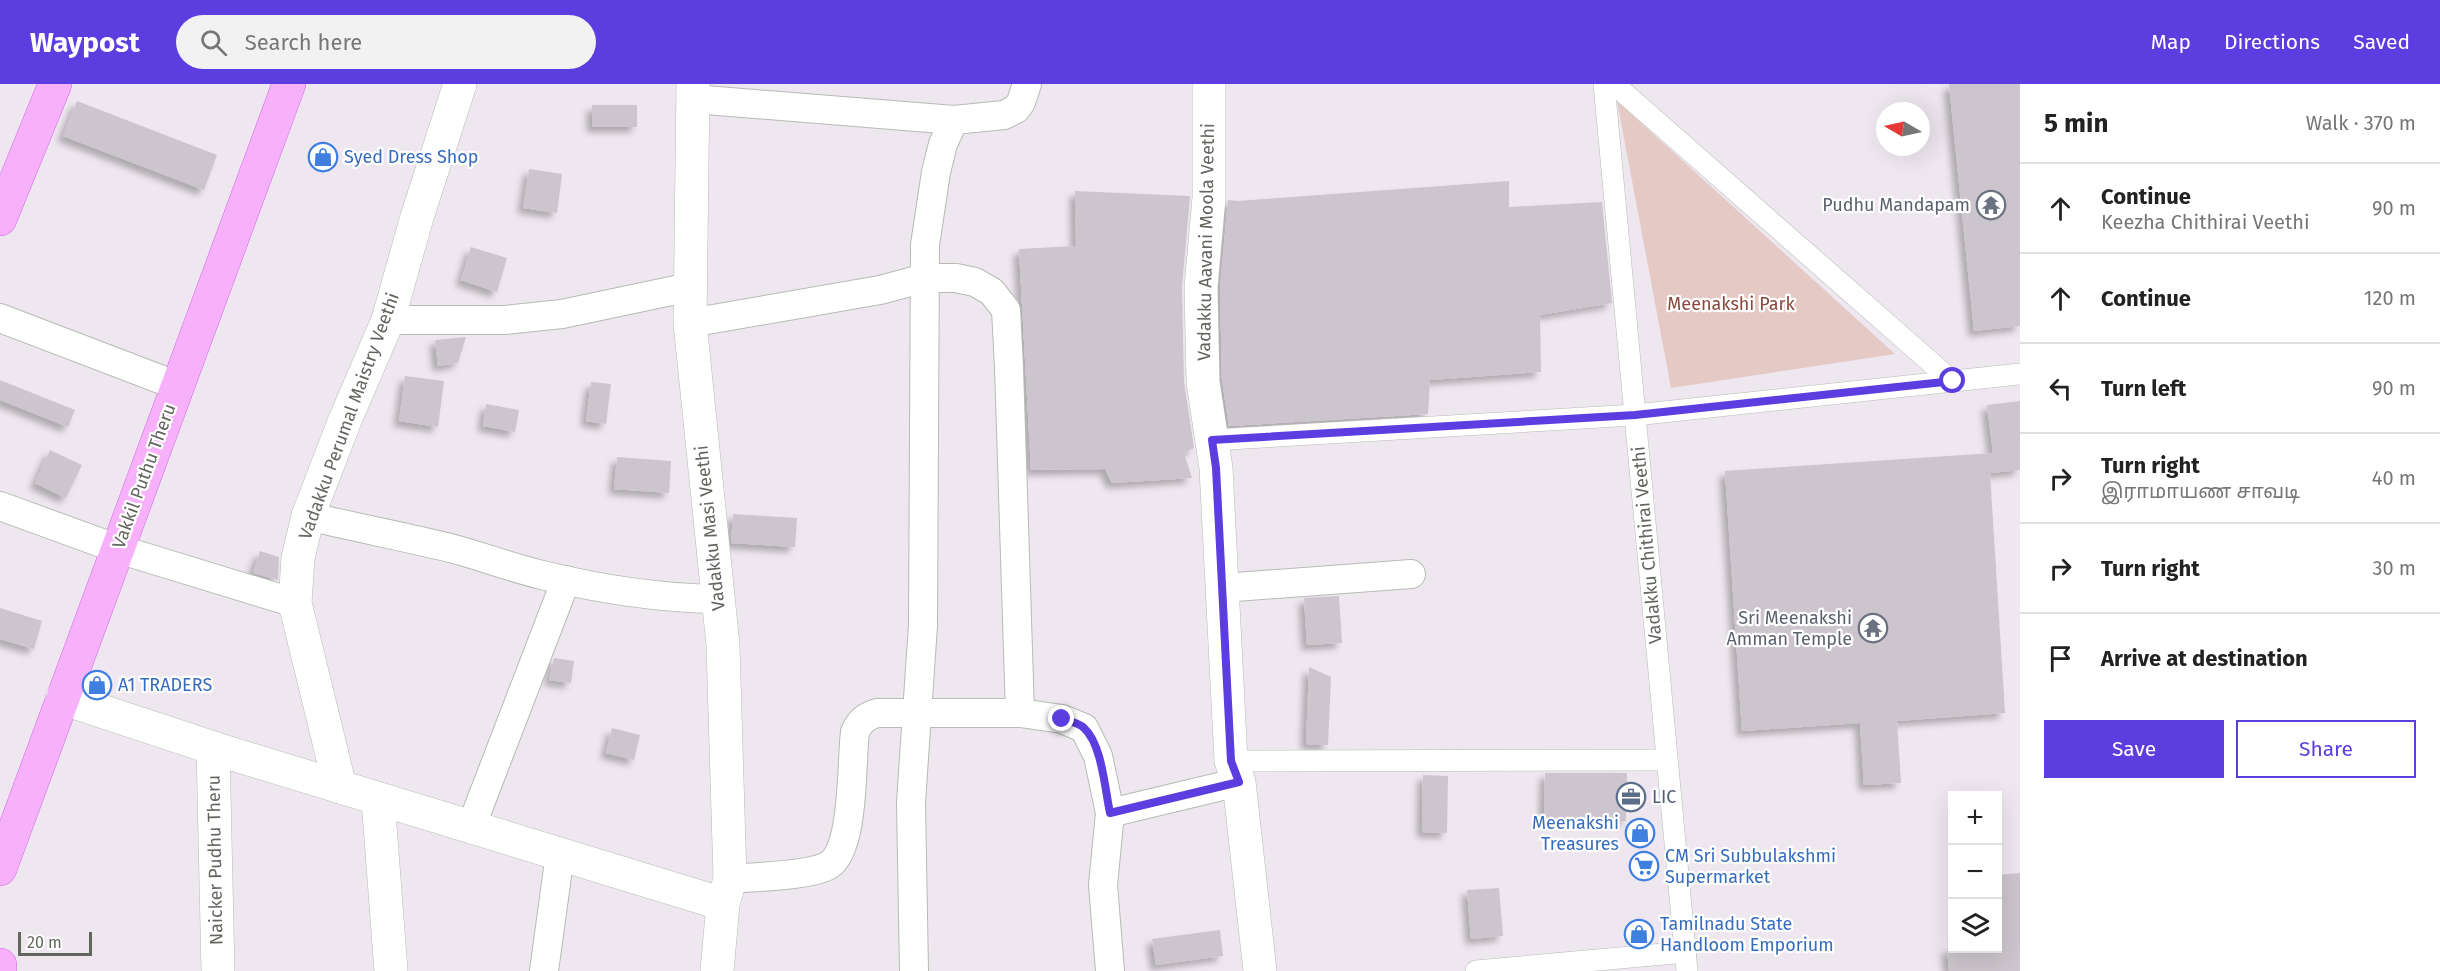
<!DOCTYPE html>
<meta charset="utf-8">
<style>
:root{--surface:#fff;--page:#f2f2f2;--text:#222;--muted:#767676;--line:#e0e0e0;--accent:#5b3de0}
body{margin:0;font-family:"Fira Sans","Noto Sans Tamil",sans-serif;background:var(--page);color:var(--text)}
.controls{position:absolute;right:18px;bottom:18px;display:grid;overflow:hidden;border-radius:0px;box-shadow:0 6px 24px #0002}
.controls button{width:54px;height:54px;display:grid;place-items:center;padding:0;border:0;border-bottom:2px solid var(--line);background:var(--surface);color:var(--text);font:30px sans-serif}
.compass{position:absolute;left:1876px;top:18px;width:54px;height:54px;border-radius:50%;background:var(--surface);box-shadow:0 6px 24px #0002;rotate:279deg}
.scale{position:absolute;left:18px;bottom:15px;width:74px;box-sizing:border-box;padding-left:6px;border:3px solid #61665e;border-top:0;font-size:16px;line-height:21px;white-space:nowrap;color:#61665e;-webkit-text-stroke:4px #fff;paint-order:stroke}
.stop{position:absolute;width:18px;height:18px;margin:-14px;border:4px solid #5b3de0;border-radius:50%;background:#fff}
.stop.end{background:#5b3de0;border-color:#fff;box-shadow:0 2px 6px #0008}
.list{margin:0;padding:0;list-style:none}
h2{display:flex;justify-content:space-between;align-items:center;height:78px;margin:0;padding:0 24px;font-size:26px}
h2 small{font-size:20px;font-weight:400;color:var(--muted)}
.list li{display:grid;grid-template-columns:39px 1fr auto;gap:18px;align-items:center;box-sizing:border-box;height:90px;padding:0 24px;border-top:2px solid var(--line)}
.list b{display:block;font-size:22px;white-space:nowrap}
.list p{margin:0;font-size:20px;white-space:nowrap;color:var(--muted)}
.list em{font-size:20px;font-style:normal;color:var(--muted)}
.actions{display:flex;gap:12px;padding:18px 24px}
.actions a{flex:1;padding:14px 0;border:2px solid var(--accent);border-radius:0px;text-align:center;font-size:21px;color:var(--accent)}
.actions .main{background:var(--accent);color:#fff}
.icon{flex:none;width:33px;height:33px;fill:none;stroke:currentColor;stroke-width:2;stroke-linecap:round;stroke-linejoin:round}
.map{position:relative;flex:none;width:2020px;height:887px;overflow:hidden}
header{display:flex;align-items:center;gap:36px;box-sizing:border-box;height:84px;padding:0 30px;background:var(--accent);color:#fff}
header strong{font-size:28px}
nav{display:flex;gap:33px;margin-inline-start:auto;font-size:21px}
.search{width:420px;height:54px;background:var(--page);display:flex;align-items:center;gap:15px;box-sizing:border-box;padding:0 21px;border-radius:33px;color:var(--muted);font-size:22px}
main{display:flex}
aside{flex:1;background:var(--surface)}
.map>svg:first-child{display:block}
</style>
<header>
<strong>Waypost</strong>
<div class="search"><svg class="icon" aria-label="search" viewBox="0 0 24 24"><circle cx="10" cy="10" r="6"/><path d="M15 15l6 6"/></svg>Search here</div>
<nav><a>Map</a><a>Directions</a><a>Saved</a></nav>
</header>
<main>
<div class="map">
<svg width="2020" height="887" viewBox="0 0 2020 887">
<defs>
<filter id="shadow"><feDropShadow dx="-5.5" dy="5.5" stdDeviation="3" flood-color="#0004"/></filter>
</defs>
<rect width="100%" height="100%" fill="#efe7f0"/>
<!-- green -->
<path fill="#e5c9c5" d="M 1617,17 L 1895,270 L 1671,304 Z"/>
<!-- building -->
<g fill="#ccc5cd" filter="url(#shadow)">
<path d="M 1949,0 L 2020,0 L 2020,242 L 1974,247 Z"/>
<path d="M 77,17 L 217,71 L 204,106 L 63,52 Z"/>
<rect x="592" y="21" width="45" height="22"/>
<path d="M 529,85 L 562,90 L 557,129 L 523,124 Z"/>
<path d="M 1509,97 L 1509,123 L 1602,118 L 1612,219 L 1540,231 L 1541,288 L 1430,296 L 1428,330 L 1229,342 L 1222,296 L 1220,204 L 1228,116 L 1238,117 Z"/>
<path d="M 1075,107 L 1190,112 L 1182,203 L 1184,298 L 1194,364 L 1184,369 L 1192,394 L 1112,399 L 1105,385 L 1031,386 L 1019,165 L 1076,162 Z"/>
<path d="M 471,163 L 507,174 L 497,208 L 461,196 Z"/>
<path d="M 466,253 L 458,279 L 438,282 L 435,256 Z"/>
<path d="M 405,292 L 444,297 L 438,343 L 399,337 Z"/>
<path d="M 0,296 L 75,326 L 68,343 L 0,316 Z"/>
<path d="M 591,298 L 611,300 L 606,340 L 586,337 Z"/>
<path d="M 2020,317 L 2020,386 L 1990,389 L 2005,629 L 1897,637 L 1901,699 L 1864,701 L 1860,639 L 1742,647 L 1725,387 L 1993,369 L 1987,321 Z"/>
<path d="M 486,320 L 519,326 L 515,348 L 483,342 Z"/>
<path d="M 50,366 L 82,381 L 66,414 L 35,399 Z"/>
<path d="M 617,373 L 671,377 L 669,409 L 614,405 Z"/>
<path d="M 733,430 L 797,434 L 795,463 L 731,459 Z"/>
<path d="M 260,467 L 279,473 L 278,496 L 253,489 Z"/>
<path d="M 1339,512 L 1342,559 L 1307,561 L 1304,514 Z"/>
<path d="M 0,524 L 42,537 L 34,565 L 0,555 Z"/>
<path d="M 554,574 L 574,577 L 571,599 L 549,596 Z"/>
<path d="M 1309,583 L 1331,593 L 1328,661 L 1306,660 Z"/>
<path d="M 612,644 L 640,651 L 634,676 L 606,669 Z"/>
<path d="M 1545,689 L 1627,689 L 1626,737 L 1544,736 Z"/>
<path d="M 1423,691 L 1448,692 L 1447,749 L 1422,748 Z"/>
<path d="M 2020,789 L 2020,887 L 1949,887 L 1947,864 L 1998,864 L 1998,791 Z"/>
<path d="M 1499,804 L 1503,852 L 1471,855 L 1467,806 Z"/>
<path d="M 1220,846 L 1223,872 L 1156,881 L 1152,855 Z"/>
</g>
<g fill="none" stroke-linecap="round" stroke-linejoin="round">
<!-- pedestrian casing -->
<g stroke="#b6bbb4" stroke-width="22">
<g id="pedestrian">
<path d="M 1604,0 L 1687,887"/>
<path d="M 1614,0 L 1952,297"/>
<path d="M 1212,356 L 1635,331 L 2020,290"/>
<path d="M 1231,677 L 1667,676"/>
<path d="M 1476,887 L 1686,868"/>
</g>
</g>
<!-- minor casing -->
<g stroke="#b6bbb4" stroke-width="30">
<g id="minor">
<path d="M 693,15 L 954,36 L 1004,31 L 1016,25 L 1021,18 L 1027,0"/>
<path d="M 0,234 L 178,302"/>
<path d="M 388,236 L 505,236 L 562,230 L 690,203"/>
<path d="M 690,239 L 880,206 L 925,194 L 956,194 L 975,198 L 992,208 L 1006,226 L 1009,284 L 1020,629"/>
<path d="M 0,422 L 118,465 L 295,519"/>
<path d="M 308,432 C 357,444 406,453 454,465 C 484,473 512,484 542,491 C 599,505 658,514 717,515"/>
<path d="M 1222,504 L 1411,490"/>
<path d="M 1110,729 L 1239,698"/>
<path d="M 471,743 L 566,496"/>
<path d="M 730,795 C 753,793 811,792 829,781 C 855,764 851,678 855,648 C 860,637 865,633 877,629 L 1020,629 L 1062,635 L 1084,644 L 1098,672 L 1110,729 L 1103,801 L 1110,887"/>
<path d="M 544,887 L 560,770"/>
<path d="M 914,887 L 911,718 L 923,541 L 925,161 L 936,88 L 943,60 L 954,36"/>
</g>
</g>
<!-- tertiary casing -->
<g stroke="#b6bbb4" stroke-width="34">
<g id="tertiary">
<path d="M 62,614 L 213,664 L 723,820"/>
<path d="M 213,664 L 218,887"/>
<path d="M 340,703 L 295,519 L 298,474 L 308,432 L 345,336 L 388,236 L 417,133 L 460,0"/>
<path d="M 378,715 L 391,887"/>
</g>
</g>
<!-- secondary casing -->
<g stroke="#b5bab3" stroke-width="34">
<g id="secondary">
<path d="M 693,0 L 690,239 L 723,561 L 730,795 L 723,820 L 717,887"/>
<path d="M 1209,0 L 1209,114 L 1201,203 L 1203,298 L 1216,384 L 1231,677 L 1239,698 L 1260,887"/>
</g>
</g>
<!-- primary casing -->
<g stroke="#d366ea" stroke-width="34">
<g id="primary">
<path d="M 0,135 L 55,0"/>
<path d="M 0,785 L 289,0"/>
<path d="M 0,881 L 0,887"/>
</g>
</g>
<!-- pedestrian -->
<use href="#pedestrian" stroke="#fff" stroke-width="21"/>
<!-- minor -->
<use href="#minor" stroke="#fff" stroke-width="28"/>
<!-- tertiary -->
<use href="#tertiary" stroke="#fff" stroke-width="33"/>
<!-- secondary -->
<use href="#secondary" stroke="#fff" stroke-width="33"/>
<!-- primary -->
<use href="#primary" stroke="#f7b1fb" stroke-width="33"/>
</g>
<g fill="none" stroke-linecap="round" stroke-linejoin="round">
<!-- route -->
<path stroke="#5b3de0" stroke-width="8" d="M 1062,635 C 1069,637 1079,639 1084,644 C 1102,660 1105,706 1110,729 L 1239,698 L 1231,677 L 1216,384 L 1212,356 L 1635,331 L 1953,297"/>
</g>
<!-- icons -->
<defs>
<g id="shop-ring" transform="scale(1.5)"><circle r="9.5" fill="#fff" stroke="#3f7fe0" stroke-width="1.5"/><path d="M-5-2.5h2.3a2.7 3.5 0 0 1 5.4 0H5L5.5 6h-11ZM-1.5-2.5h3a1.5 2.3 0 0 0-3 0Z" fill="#3f7fe0"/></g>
<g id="temple-ring" transform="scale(1.5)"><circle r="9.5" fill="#fff" stroke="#6b7280" stroke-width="1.5"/><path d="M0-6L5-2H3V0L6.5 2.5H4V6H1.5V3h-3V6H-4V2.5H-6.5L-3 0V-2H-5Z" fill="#6b7280"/></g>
<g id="office-ring" transform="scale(1.5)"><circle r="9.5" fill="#fff" stroke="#5c6f8a" stroke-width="1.5"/><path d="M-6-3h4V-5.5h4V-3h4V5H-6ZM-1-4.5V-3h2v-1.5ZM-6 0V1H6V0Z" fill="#5c6f8a"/></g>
<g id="supermarket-ring" transform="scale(1.5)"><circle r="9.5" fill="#fff" stroke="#3f7fe0" stroke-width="1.5"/><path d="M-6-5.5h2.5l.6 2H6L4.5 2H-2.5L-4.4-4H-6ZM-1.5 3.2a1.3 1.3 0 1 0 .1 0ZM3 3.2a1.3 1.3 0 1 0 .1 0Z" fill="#3f7fe0"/></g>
</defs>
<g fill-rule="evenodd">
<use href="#shop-ring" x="323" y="73"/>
<use href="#temple-ring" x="1991" y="121"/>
<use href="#temple-ring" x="1873" y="544"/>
<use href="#shop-ring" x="97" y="601"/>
<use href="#office-ring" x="1631" y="713"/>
<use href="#shop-ring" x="1640" y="749"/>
<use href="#supermarket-ring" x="1644" y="782"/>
<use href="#shop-ring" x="1639" y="850"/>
</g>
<g text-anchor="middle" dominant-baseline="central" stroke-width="4.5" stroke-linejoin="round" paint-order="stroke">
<!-- shop labels -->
<g font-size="18" fill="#366cbe" stroke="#fff" text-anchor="start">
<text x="344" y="73">Syed Dress Shop</text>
<text x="118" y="601">A1 TRADERS</text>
<text x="1619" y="739" text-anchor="end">Meenakshi<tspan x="1619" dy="21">Treasures</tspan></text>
<text x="1665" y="772">CM Sri Subbulakshmi<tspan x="1665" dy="21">Supermarket</tspan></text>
<text x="1660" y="840">Tamilnadu State<tspan x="1660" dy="21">Handloom Emporium</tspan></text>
</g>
<!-- worship labels -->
<g font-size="18" fill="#5b616d" stroke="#fff" text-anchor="end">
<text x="1970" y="121">Pudhu Mandapam</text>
<text x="1852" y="534">Sri Meenakshi<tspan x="1852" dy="21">Amman Temple</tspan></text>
</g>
<!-- street labels -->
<g font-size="18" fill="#61665e" stroke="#fff">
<text transform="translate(1206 158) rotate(-89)">Vadakku Aavani Moola Veethi</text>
<text transform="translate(349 332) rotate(-70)">Vadakku Perumal Maistry Veethi</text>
<text transform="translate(144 392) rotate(-70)">Vakkil Puthu Theru</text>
<text transform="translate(710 444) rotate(-96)">Vadakku Masi Veethi</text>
<text transform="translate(1647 461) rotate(-95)">Vadakku Chithirai Veethi</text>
<text transform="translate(215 776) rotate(-91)">Naicker Pudhu Theru</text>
</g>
<!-- park labels -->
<g font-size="18" fill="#88483c" stroke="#fff">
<text x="1731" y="220">Meenakshi Park</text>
</g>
<!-- service labels -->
<g font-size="18" fill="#4e5e75" stroke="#fff" text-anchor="start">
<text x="1652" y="713">LIC</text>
</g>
</g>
</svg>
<div class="controls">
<button>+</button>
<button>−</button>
<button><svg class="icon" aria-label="layers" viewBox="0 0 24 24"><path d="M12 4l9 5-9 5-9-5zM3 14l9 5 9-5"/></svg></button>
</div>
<svg class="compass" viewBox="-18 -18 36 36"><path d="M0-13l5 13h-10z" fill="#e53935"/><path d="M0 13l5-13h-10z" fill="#767676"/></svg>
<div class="scale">20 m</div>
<div class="stop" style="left:1953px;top:297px"></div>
<div class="stop end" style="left:1062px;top:635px"></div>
</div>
<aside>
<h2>5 min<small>Walk · 370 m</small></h2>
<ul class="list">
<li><svg class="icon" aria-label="ahead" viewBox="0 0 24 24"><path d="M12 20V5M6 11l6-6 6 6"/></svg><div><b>Continue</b><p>Keezha Chithirai Veethi</p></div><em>90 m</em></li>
<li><svg class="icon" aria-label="ahead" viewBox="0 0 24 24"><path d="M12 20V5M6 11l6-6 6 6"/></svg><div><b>Continue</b></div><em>120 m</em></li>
<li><svg class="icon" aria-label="left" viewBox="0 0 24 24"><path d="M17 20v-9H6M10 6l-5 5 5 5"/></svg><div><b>Turn left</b></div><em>90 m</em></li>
<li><svg class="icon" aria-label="right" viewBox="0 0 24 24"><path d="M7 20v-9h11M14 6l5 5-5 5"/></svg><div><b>Turn right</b><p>இராமாயண சாவடி</p></div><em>40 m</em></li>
<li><svg class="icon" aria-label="right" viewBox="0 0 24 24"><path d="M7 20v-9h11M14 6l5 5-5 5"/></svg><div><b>Turn right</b></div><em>30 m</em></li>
<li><svg class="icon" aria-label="arrive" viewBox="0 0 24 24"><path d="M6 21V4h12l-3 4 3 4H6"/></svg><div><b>Arrive at destination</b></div></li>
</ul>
<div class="actions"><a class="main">Save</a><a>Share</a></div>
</aside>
</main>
